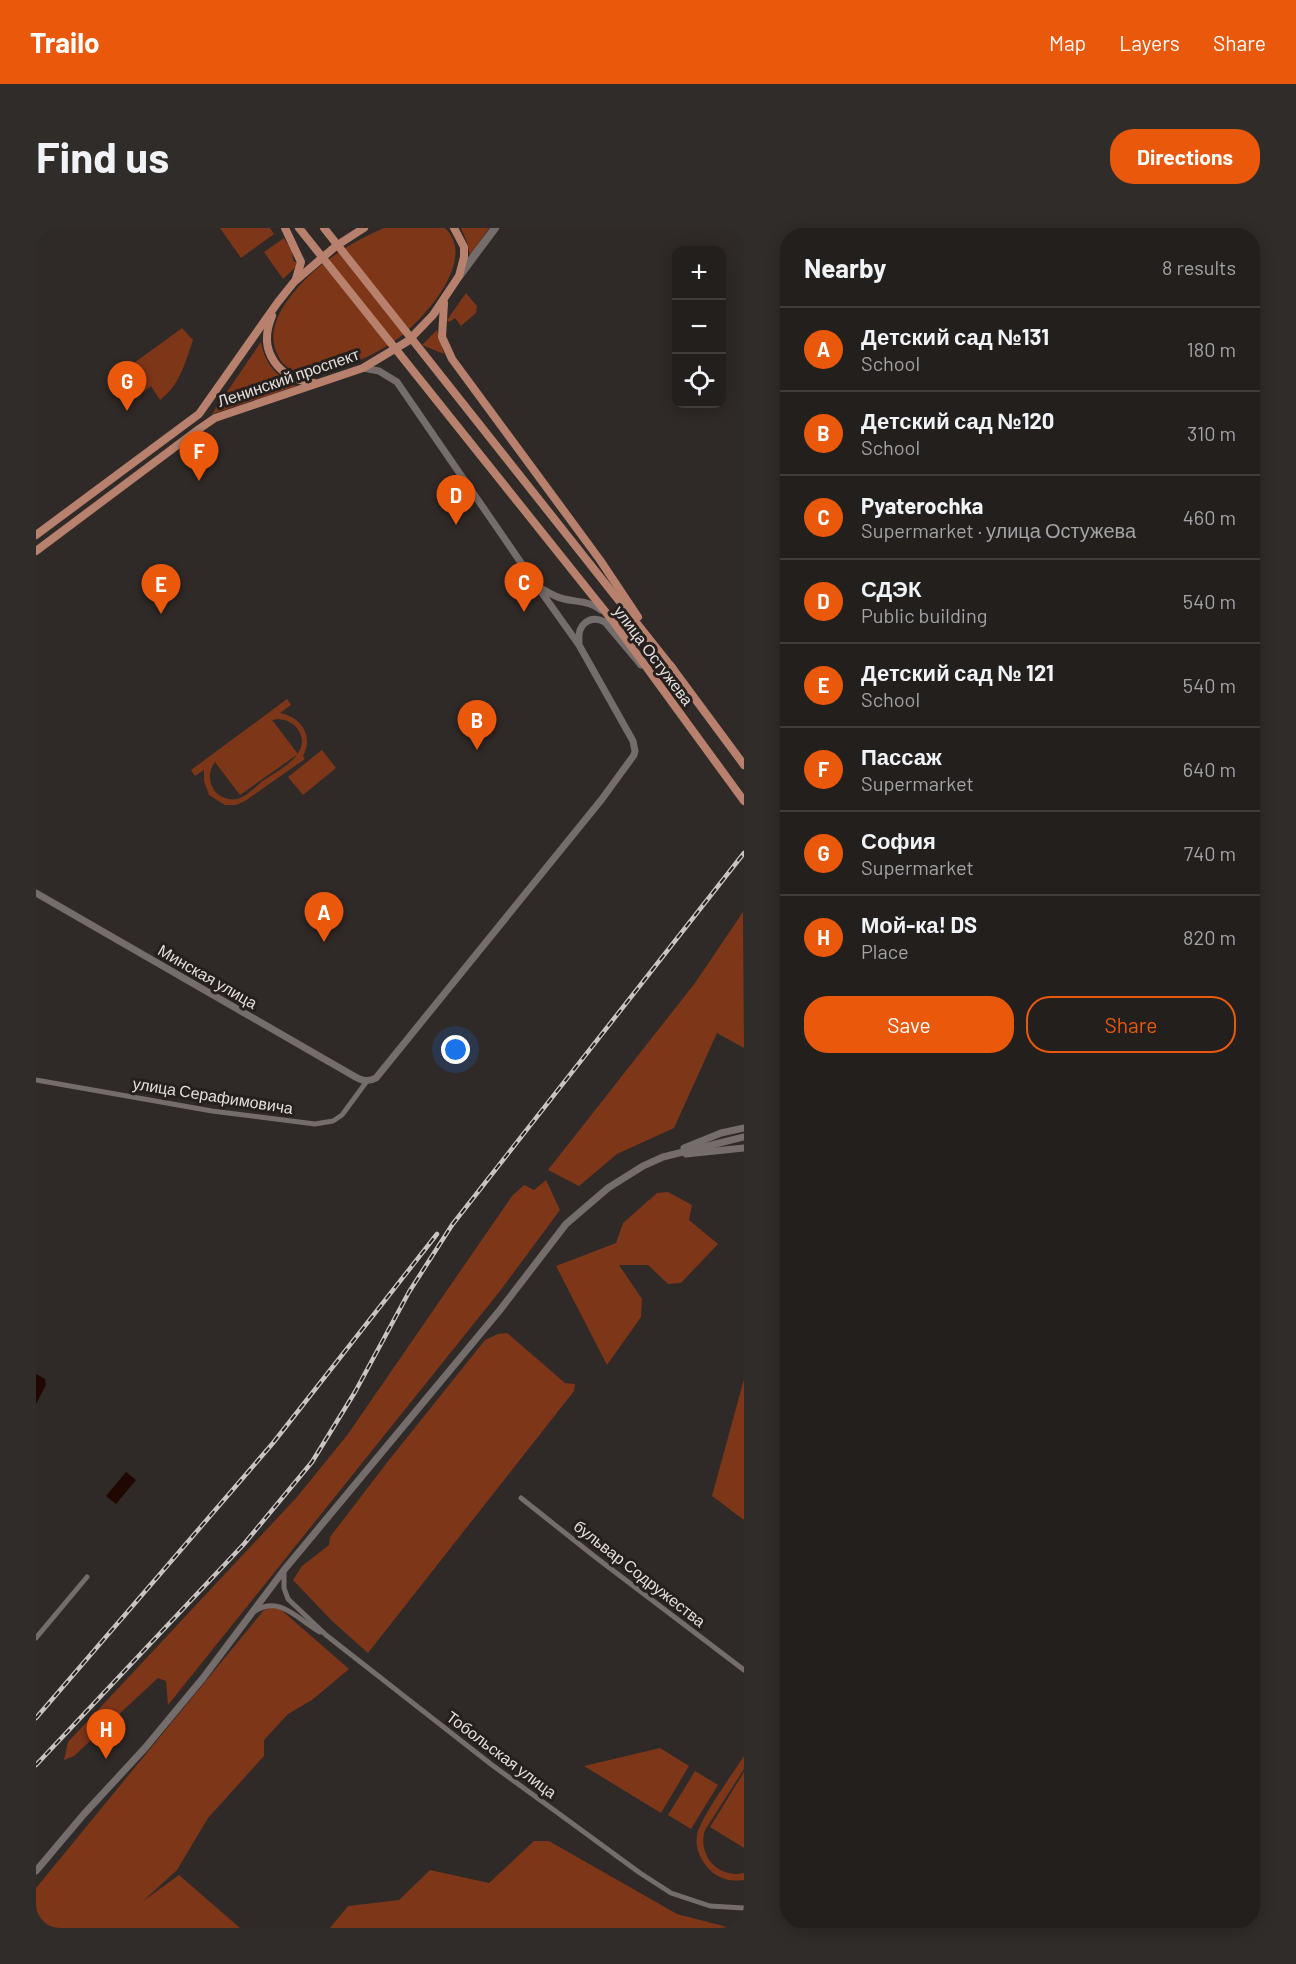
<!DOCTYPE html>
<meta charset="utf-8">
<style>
:root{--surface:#231f1d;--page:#2f2c2a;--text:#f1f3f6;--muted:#a3a2a4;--line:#403d3b;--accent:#ea580c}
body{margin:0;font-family:Barlow,sans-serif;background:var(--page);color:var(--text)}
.controls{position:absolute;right:18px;top:18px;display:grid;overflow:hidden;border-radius:12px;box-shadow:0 3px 15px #0003}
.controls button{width:54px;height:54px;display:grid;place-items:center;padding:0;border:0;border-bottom:2px solid var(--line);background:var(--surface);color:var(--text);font:30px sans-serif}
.you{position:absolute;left:420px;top:822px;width:21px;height:21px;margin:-15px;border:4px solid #fff;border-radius:50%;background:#1a73e8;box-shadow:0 0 0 9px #1a73e833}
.badge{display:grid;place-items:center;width:39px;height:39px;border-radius:50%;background:var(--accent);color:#fff;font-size:20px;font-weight:700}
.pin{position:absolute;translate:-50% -50px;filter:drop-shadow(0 2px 3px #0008)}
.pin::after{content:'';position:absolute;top:32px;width:21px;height:18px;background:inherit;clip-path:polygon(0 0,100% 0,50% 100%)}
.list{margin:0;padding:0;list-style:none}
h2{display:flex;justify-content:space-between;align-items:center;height:78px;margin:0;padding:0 24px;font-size:26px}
h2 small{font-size:20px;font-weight:400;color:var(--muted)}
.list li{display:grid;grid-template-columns:39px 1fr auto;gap:18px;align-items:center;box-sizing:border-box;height:84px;padding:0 24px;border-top:2px solid var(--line)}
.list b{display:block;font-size:22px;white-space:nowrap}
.list p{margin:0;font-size:20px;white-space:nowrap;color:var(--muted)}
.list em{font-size:20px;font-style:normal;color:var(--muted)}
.actions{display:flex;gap:12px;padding:18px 24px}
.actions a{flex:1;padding:14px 0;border:2px solid var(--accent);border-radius:24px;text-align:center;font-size:21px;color:var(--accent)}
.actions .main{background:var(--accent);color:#fff}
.icon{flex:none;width:33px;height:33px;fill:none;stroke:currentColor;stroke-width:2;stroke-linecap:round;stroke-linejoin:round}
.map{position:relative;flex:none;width:708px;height:1700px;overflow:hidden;border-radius:24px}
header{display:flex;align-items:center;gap:36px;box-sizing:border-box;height:84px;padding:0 30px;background:var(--accent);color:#fff}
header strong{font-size:28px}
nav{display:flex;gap:33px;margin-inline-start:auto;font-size:21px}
.intro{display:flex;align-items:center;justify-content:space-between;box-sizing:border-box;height:144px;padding:0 36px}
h1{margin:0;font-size:42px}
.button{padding:15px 27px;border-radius:24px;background:var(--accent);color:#fff;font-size:21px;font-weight:700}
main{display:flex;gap:36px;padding:0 36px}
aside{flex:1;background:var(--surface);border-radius:24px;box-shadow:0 3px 15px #0003}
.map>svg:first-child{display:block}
</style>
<header>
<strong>Trailo</strong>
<nav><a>Map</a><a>Layers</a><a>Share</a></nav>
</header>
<div class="intro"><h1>Find us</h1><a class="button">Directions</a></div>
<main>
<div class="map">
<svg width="708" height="1700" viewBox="0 0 708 1700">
<rect width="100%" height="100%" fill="#2f2927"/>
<!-- green -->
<g fill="#7e3619" fill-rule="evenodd">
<path d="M 184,0 L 234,0 L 238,6 L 205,30 Z"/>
<path d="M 348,0 L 409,0 C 442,31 389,89 364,109 C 339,128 262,168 242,128 C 234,111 237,97 246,81 C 268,44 310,16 348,0 Z"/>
<path d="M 425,0 L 453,0 L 434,28 L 431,14 Z"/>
<path d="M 248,10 L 256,23 L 257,32 L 259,34 L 265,34 L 247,51 L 228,24 Z"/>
<path d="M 430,65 L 441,78 L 440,85 L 425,98 L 419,90 L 413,94 L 411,92 Z"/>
<path d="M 146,100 L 157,112 C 149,135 144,157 124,172 L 115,158 L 100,169 L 83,146 Z"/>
<path d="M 401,102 L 408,126 L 386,117 Z"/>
<path d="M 225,114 C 229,136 240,148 260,158 L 176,186 Z"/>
<path d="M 251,471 L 255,477 L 244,485 C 265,489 278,508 267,528 L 269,531 L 209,573 L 200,577 L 189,577 L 173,567 L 168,553 L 168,542 L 159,548 L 155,542 ZM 242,491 C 252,492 260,496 264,505 C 274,528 242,542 228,552 C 220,558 210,569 201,571 C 191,573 181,568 177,560 C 172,551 173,542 179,534 L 204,567 L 262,526 L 236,492 Z"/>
<path d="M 286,522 L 300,540 L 267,567 L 252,549 Z"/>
<path d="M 707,684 L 708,820 L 681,805 L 638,900 L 581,926 L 543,958 L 512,942 L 659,755 Z"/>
<path d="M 510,952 L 524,982 L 464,1063 L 132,1477 L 130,1453 L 122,1450 L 38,1528 L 28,1532 L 32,1514 L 261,1269 L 312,1206 L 476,968 L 488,957 L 498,962 Z"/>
<path d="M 632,964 L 656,977 L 653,992 L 682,1016 L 645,1055 L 632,1056 L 612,1037 L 583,1037 L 606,1071 L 605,1089 L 571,1137 L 520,1038 L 580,1015 L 587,995 L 621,965 Z"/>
<path d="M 471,1105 L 529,1155 L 539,1156 L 538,1163 L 332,1425 L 296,1393 L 257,1352 L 266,1338 L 293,1317 L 294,1309 L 353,1232 L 449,1112 L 462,1106 Z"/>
<path d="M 708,1151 L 708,1292 L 676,1268 Z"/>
<path d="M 233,1380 L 243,1380 L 313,1441 L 276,1472 L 252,1486 L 228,1512 L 228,1528 L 172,1590 L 141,1642 L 106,1674 L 143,1647 L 204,1700 L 0,1700 L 0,1660 L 228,1382 Z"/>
<path d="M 624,1520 L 653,1538 L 625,1585 L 548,1538 Z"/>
<path d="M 708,1528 L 708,1541 L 669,1602 C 661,1627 682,1651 708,1645 L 708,1652 C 695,1654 683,1651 674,1642 C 665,1633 659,1621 661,1608 C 662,1593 698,1544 708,1528 Z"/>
<path d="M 659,1543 L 682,1557 L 655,1601 L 632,1587 Z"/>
<path d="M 708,1544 L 708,1620 L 674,1599 Z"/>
<path d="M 498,1613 L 513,1613 L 641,1686 L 695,1700 L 294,1700 L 312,1678 L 363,1672 L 394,1642 L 453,1655 Z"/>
</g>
<!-- water -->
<g fill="#210701">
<path d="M 0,1146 L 9,1151 L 10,1157 L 0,1176 Z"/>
<path d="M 90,1244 L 100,1252 L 80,1276 L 70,1268 Z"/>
</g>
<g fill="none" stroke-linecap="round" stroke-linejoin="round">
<!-- minor -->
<g stroke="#746d6b" stroke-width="5">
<path d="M 0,852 L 176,883 L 279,896 L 297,893 L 306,887 L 331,853"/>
<path d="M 485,1270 L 558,1328 L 708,1442"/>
<path d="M 248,1342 L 248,1360 L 252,1371 L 290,1407 L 456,1537 L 522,1585 L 604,1645 L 635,1665 L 674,1678 L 708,1680"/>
<path d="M 219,1383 C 245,1367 262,1392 284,1404"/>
<path d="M 0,1410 L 51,1349"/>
</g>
<!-- tertiary -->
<g stroke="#746d6b" stroke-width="7">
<path d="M 327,140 L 343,143 L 361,154 L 501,358 C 510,363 518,369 528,371 C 541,374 554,373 565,382"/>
<path d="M 543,414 C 541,397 553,386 569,394 L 605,437"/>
<path d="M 0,665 L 316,847 C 324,852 331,855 340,850 L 566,571 L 598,527 L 599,523 L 597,513 L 543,417 L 501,358"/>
<path d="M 648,920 L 685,905 L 708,900"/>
<path d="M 650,926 L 708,920"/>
<path d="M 0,1643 L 48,1586 L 109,1520 L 167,1450 L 248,1342 L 464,1082 L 530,996 L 572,960 L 607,938 L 627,929 L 708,909"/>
</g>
<!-- secondary -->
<path stroke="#746d6b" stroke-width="8" d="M 424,47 L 459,0"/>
<!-- primary -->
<g stroke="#b7816e" stroke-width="8">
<path d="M 249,0 L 265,34 L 260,51"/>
<path d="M 263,0 L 576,392 L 708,573"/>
<path d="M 288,0 L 637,441"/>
<path d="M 408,75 L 406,109 L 416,131 L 564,332 L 602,389"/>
<path d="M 236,88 C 221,123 242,151 278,155"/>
<path d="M 0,307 L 163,186 L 242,74 L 258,54 L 300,18 L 328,0"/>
<path d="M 0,323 L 163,201 L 179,190 L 327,140 L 372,113 L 397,87 L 423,48 L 428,29 L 428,19 L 418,0"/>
<path d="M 634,437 L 708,537"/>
</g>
<!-- rail casing -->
<g stroke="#c8c4c2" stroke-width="4.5">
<g id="rail">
<path d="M 0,1490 L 237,1215 L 401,1006"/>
<path d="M 0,1537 L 208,1316 L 276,1234 L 319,1164 L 373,1064 L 416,997 L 708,625"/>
</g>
</g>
<!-- rail -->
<use href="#rail" stroke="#251f1d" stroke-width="2" stroke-dasharray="7" stroke-linecap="butt"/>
</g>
<g text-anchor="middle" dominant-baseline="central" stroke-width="6" stroke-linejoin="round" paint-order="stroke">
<!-- street labels -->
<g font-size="16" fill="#e2dedd" stroke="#251f1d">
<text transform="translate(252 149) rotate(-19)">Ленинский проспект</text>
<text transform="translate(618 427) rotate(53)">улица Остужева</text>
<text transform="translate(172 748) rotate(30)">Минская улица</text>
<text transform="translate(177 867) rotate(9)">улица Серафимовича</text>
<text transform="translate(604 1345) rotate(38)">бульвар Содружества</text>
<text transform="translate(466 1526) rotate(37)">Тобольская улица</text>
</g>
</g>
</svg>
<div class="controls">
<button>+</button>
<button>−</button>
<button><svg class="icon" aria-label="locate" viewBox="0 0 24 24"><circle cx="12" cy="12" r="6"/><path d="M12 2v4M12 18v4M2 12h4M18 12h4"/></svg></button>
</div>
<div class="you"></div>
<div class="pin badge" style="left:288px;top:714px">A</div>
<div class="pin badge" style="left:441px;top:522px">B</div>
<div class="pin badge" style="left:488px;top:384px">C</div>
<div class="pin badge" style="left:420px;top:297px">D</div>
<div class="pin badge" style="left:125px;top:386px">E</div>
<div class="pin badge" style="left:163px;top:253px">F</div>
<div class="pin badge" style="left:91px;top:183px">G</div>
<div class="pin badge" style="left:70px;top:1531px">H</div>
</div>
<aside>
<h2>Nearby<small>8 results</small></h2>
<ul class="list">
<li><span class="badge">A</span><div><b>Детский сад №131</b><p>School</p></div><em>180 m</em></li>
<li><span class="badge">B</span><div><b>Детский сад №120</b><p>School</p></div><em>310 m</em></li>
<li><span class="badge">C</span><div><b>Pyaterochka</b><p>Supermarket · улица Остужева</p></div><em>460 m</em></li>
<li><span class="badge">D</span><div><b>СДЭК</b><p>Public building</p></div><em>540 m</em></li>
<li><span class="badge">E</span><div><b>Детский сад № 121</b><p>School</p></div><em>540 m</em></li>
<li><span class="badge">F</span><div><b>Пассаж</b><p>Supermarket</p></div><em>640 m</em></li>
<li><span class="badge">G</span><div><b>София</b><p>Supermarket</p></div><em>740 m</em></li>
<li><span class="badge">H</span><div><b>Мой-ка! DS</b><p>Place</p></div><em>820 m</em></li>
</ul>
<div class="actions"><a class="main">Save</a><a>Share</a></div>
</aside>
</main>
